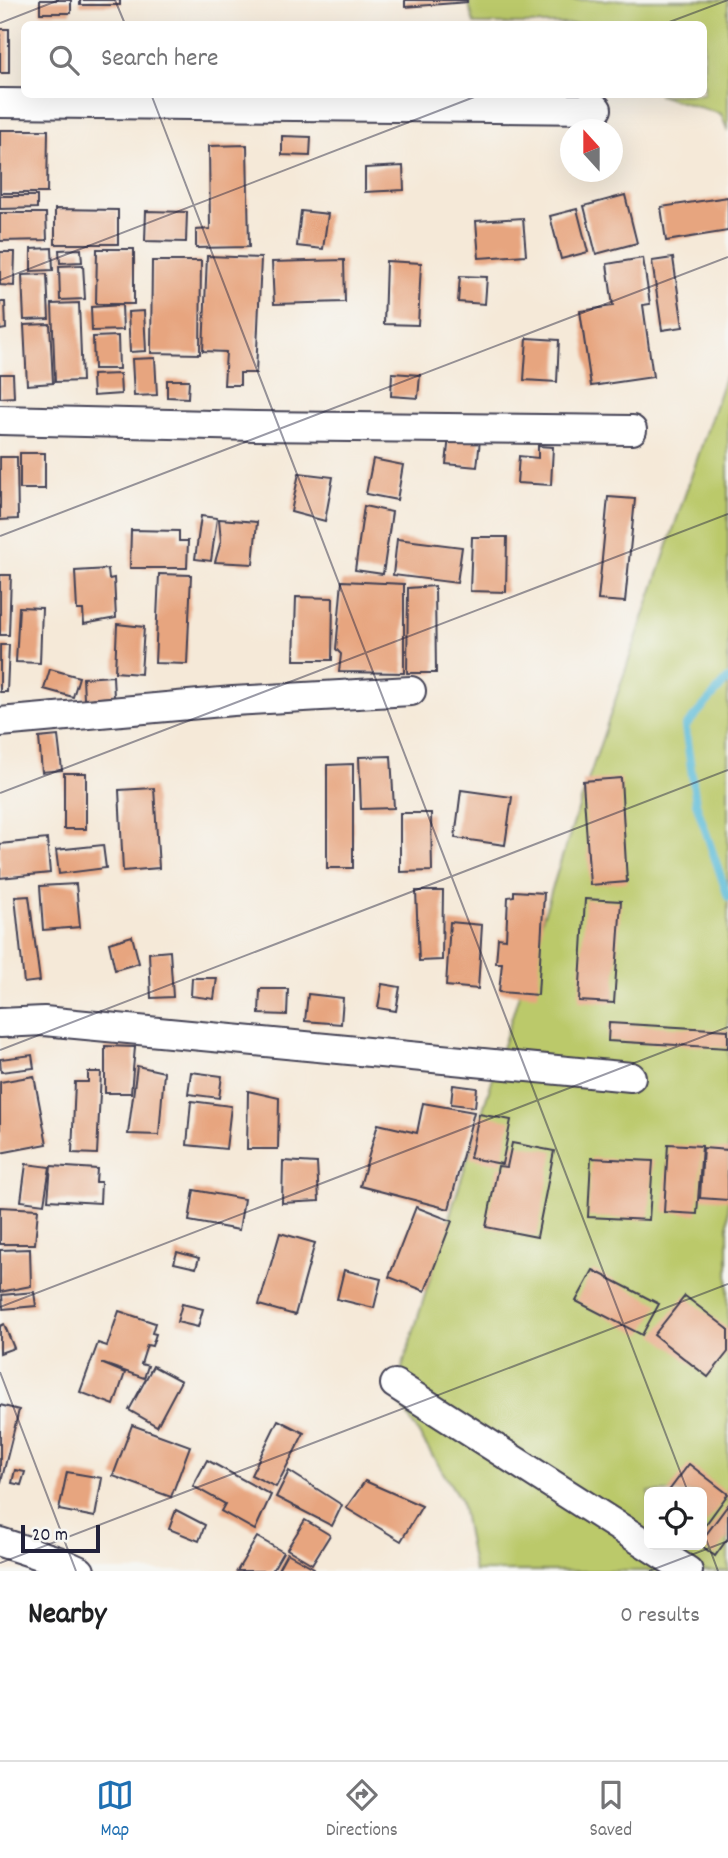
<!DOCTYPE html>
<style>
:root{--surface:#fff;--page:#f6f6f6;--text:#202124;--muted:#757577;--line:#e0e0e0;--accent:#1f6fb2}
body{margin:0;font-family:Dekko,sans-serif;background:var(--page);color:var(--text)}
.controls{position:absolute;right:21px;bottom:21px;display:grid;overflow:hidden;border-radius:10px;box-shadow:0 7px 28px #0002}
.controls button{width:63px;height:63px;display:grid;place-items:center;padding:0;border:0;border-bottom:2px solid var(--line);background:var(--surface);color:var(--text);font:35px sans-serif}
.compass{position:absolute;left:560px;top:119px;width:63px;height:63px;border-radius:50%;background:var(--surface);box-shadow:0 7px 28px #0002;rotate:339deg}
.scale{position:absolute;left:21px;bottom:18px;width:79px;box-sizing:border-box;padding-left:7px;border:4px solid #22223b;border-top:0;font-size:19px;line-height:24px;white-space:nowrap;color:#22223b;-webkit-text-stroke:5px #f6f6f2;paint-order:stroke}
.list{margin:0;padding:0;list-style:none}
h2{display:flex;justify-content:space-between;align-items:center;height:91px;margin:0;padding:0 28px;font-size:30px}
h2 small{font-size:23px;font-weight:400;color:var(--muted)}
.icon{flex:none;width:38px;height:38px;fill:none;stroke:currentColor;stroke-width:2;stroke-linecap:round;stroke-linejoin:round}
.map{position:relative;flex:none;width:728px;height:1571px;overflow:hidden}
.search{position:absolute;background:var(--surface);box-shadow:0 7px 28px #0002;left:21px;right:21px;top:21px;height:77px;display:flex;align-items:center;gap:18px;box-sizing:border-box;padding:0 24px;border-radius:10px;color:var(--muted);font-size:26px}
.sheet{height:189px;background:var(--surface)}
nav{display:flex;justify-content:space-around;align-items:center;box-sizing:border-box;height:98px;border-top:2px solid var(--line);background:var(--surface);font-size:19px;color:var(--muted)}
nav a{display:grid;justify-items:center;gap:4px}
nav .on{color:var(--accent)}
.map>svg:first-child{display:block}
</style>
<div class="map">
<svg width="728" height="1571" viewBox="0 0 728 1571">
<rect width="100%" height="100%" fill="#f6f6f2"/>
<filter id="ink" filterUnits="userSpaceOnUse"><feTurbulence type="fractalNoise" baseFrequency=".0143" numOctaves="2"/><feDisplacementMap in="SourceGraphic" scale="14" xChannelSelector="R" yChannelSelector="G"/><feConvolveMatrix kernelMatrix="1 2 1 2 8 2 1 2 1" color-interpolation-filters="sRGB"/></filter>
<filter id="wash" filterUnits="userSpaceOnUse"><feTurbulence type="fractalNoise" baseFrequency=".00686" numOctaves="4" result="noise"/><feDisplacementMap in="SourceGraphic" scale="28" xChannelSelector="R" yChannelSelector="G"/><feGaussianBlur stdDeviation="1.57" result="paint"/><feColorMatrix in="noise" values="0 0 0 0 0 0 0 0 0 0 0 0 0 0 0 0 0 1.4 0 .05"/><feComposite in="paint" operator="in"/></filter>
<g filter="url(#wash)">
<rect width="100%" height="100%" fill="#f5e9d8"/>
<!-- green -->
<g fill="#bbc96b" stroke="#6e7653" stroke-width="2" fill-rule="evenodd">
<path d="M 468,0 L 728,0 L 728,131 L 721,114 L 658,95 L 704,94 L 704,24 L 474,24 Z"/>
<path d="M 728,368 L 728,1571 L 474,1571 L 461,1501 L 394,1394 L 561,860 ZM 649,1492 L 702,1492 L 702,1545 L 649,1545 Z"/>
</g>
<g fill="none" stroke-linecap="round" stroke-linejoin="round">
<!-- stream -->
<path stroke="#59bad7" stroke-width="8" d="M 728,679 L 685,727 L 696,803 L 728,897"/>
</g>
<g id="blocks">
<!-- building -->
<g fill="#e7a57f">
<rect x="40" y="0" width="31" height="13"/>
<rect x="80" y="0" width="40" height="5"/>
<path d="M 405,0 L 467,0 L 467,2 L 405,7 Z"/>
<rect x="0" y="29" width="9" height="44"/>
<path d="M 0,130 L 48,130 L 47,193 L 0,193 Z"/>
<path d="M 282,136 L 311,137 L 310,156 L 282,155 Z"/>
<path d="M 247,145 L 249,247 L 196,248 L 196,230 L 210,229 L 209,146 Z"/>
<path d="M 403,166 L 404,190 L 365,192 L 365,168 Z"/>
<path d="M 625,195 L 637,243 L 596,254 L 584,206 Z"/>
<path d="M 0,196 L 37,196 L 37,208 L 0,209 Z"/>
<path d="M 728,197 L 728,231 L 666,241 L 661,207 Z"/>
<path d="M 55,209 L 118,210 L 118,244 L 55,244 Z"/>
<path d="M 577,209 L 588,252 L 561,259 L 550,216 Z"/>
<path d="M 146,211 L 187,212 L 186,242 L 145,241 Z"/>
<path d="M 301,211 L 328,214 L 323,249 L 297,246 Z"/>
<path d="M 0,213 L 46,213 L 47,240 L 0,241 Z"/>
<path d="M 523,218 L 526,255 L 479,258 L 476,221 Z"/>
<path d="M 52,248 L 53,270 L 31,271 L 31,249 Z"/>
<path d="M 81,249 L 82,262 L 60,263 L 59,250 Z"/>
<path d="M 97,249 L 134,249 L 134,304 L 96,304 Z"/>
<path d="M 0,252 L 15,252 L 14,286 L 0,285 Z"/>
<path d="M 207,256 L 261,258 L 256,373 L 240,373 L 240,385 L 224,385 L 226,352 L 203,351 Z"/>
<path d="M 643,258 L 650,304 L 643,305 L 653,377 L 591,386 L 580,311 L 613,306 L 607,264 Z"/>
<path d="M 673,258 L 683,327 L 662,330 L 652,261 Z"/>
<path d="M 344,260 L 345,302 L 274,304 L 272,262 Z"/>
<path d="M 152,261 L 201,261 L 200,354 L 151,353 Z"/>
<path d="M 386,261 L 421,263 L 418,325 L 384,324 Z"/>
<path d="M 83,265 L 85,299 L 60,300 L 59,266 Z"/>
<path d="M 47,274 L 49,319 L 24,320 L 22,275 Z"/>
<path d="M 460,276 L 487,277 L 485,304 L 458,302 Z"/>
<path d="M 0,302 L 5,302 L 6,329 L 0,330 Z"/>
<path d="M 79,303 L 82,381 L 55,382 L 52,304 Z"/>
<path d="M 122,305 L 123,330 L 92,331 L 91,307 Z"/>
<path d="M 144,311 L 146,351 L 130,352 L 128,312 Z"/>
<path d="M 50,324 L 53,383 L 27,385 L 24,325 Z"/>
<path d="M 118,336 L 119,369 L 94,369 L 93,337 Z"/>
<path d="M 527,338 L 559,340 L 557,382 L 524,380 Z"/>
<path d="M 155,358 L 157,395 L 134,396 L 132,359 Z"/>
<path d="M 392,373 L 420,375 L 418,398 L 391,396 Z"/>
<path d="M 0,374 L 13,374 L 14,397 L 0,398 Z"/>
<path d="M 120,374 L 121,394 L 93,396 L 92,375 Z"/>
<path d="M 167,380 L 189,380 L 188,398 L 167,397 Z"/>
<path d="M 449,436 L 480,440 L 477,467 L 446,464 Z"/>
<path d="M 538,446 L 553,447 L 551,485 L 517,483 L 519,456 L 538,458 Z"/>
<rect x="20" y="453" width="25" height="36"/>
<path d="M 0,457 L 17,457 L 18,519 L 0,520 Z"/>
<path d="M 373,459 L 403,465 L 397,500 L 366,494 Z"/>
<path d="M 299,473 L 333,477 L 325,521 L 291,512 Z"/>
<path d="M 608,497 L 635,499 L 625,602 L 598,600 Z"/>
<path d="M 364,506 L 392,512 L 383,574 L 355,570 Z"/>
<path d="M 201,516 L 217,518 L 211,561 L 195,559 Z"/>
<path d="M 219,519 L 257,522 L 253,564 L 215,562 L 221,541 Z"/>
<path d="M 131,530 L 179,531 L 179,541 L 188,541 L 187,568 L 130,568 Z"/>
<path d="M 472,537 L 507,537 L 506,592 L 470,591 Z"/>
<path d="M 397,539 L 462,547 L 457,583 L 393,575 Z"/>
<path d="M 108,569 L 109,579 L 114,578 L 116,618 L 84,624 L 83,610 L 77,610 L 75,571 Z"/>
<path d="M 159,574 L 191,575 L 187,664 L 155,663 Z"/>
<path d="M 0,575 L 11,575 L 9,635 L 0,635 Z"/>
<path d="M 342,581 L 404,584 L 404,673 L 339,672 L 341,654 L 336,649 Z"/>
<path d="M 435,586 L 436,673 L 407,673 L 408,588 Z"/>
<path d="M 296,597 L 333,598 L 332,660 L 294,660 Z"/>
<path d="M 19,607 L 42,608 L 40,663 L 16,662 Z"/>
<path d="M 117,624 L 144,627 L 141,674 L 115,672 Z"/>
<path d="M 0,645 L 9,645 L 7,692 L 0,692 Z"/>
<path d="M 50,669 L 79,677 L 73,697 L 44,689 Z"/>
<path d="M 113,676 L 114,697 L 84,699 L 83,678 Z"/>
<path d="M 58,736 L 62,770 L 42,772 L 39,738 Z"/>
<path d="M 391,756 L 394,808 L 361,809 L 359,757 Z"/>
<path d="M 353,764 L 353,868 L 327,868 L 327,765 Z"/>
<rect x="64" y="773" width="22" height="56"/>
<path d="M 621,778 L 627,882 L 590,885 L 583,781 Z"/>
<path d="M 154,788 L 159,868 L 123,871 L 119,790 Z"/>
<path d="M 461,790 L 512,797 L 505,845 L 455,838 Z"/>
<path d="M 400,813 L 431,813 L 432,871 L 400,872 Z"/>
<path d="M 47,839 L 50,873 L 0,878 L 0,844 Z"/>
<path d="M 103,845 L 106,868 L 59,874 L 56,850 Z"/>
<path d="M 76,884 L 80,927 L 43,930 L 40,886 Z"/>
<path d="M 416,891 L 443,891 L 442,960 L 419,961 Z"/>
<path d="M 514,891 L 544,893 L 538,995 L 499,992 L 502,963 L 496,963 L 498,938 L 506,939 L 508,897 L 514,896 Z"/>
<path d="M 29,896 L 40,981 L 24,983 L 15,897 Z"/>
<path d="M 585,899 L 621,901 L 614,1003 L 579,1001 Z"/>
<path d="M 450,922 L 482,925 L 478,989 L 446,986 Z"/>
<path d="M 132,936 L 139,963 L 115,970 L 109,943 Z"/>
<path d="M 170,951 L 173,997 L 151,998 L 149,953 Z"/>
<path d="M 192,978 L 217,978 L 214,999 L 191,996 Z"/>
<path d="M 382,984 L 400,987 L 396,1011 L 378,1008 Z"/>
<path d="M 260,989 L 288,989 L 287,1015 L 259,1014 Z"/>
<path d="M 308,994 L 343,998 L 341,1024 L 305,1021 Z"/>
<path d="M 609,1023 L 728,1030 L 728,1048 L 608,1041 Z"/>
<path d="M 105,1046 L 135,1047 L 131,1093 L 105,1093 Z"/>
<path d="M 32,1055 L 34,1068 L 1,1072 L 0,1059 Z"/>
<path d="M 137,1066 L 164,1072 L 159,1135 L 128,1134 Z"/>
<path d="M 88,1072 L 101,1072 L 97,1154 L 72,1153 L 75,1082 L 88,1082 Z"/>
<path d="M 191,1072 L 222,1076 L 219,1098 L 188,1094 Z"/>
<path d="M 34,1076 L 47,1144 L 0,1153 L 0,1082 Z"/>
<path d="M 453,1085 L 477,1088 L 475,1107 L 451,1104 Z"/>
<path d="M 248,1091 L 279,1098 L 278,1149 L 247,1149 Z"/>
<path d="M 191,1101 L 231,1106 L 226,1149 L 187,1145 Z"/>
<path d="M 423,1103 L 474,1112 L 449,1209 L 360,1186 L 378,1124 L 417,1133 Z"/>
<path d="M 479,1114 L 511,1120 L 502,1164 L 470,1158 Z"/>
<path d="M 512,1143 L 554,1151 L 537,1237 L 486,1227 L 498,1166 L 507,1167 Z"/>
<path d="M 668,1144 L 702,1146 L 697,1214 L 664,1212 Z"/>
<path d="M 703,1148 L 728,1150 L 728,1200 L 700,1198 Z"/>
<path d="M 591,1158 L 653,1161 L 649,1220 L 588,1217 Z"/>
<path d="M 283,1161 L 317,1163 L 319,1201 L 282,1203 Z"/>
<path d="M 26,1164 L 50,1167 L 44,1204 L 21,1201 Z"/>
<path d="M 51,1166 L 97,1169 L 96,1182 L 101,1182 L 100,1203 L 48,1200 Z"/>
<path d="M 194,1190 L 244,1199 L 239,1230 L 189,1221 Z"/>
<path d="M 0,1207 L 38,1209 L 35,1244 L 0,1244 Z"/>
<path d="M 416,1207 L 452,1221 L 425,1291 L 389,1277 Z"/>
<path d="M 280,1233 L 315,1243 L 295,1315 L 259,1305 Z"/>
<path d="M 30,1249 L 31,1286 L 0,1292 L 0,1250 Z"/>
<path d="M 177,1252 L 199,1258 L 196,1268 L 174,1263 Z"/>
<path d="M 344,1270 L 381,1279 L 374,1308 L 337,1299 Z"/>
<path d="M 593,1270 L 659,1304 L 642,1335 L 576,1301 Z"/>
<path d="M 34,1292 L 36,1306 L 3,1309 L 2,1295 Z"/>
<path d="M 685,1296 L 728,1329 L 728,1352 L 708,1377 L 654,1335 Z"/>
<path d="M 182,1304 L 203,1309 L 198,1327 L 177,1322 Z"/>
<path d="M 119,1311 L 155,1323 L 152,1333 L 156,1334 L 152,1346 L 147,1345 L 141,1364 L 148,1366 L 144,1378 L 101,1363 L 125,1373 L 114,1405 L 80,1392 L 98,1343 L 107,1346 Z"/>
<path d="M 4,1324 L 14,1348 L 0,1353 L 0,1326 Z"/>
<path d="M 153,1366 L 181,1381 L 157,1426 L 129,1410 Z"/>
<path d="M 0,1405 L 19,1410 L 1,1482 L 0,1482 Z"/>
<path d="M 278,1420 L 304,1433 L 276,1487 L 251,1475 Z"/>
<path d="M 132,1425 L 190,1446 L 171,1497 L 113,1476 Z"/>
<path d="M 207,1460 L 271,1495 L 255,1530 L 221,1511 L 225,1504 L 193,1486 Z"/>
<path d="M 689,1464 L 728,1494 L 706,1524 L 702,1521 L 702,1492 L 668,1492 Z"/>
<path d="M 15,1470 L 25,1472 L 21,1485 L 12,1483 Z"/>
<path d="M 289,1471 L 342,1505 L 332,1526 L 276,1497 Z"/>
<path d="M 67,1472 L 102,1478 L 95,1517 L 59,1510 Z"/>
<path d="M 365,1481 L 422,1506 L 401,1541 L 346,1508 Z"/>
<path d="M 728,1505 L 728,1538 L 715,1556 L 702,1546 L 702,1540 Z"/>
<path d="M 176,1510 L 205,1525 L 199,1541 L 169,1529 Z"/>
<path d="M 305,1520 L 330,1535 L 312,1564 L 287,1549 Z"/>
<path d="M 257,1537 L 283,1552 L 272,1571 L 237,1571 Z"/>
<path d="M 287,1553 L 314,1568 L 312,1571 L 277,1571 Z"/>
</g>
</g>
</g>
<g filter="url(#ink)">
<use href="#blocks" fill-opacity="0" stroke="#424053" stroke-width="2"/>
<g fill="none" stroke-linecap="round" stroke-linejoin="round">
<!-- street casing -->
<g stroke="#424053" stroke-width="32">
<g id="street">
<path d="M 0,103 L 597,109"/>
<path d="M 0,420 L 255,426 L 632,430"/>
<path d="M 0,722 L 233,701 L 411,691"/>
<path d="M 0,1023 L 44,1021 L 631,1077"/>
<path d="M 395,1384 L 688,1571"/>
<path d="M 0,1542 L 58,1561 L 80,1571"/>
</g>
</g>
<!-- street -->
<use href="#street" stroke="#fff" stroke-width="28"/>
</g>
</g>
<!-- ticks -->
<path fill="none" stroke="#22223b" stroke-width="2" stroke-opacity="0.45" d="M 115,0 L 125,24M 0,23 L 59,0M 664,24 L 728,0M 151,94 L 688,1492M 0,280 L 482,94M 0,536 L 728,257M 0,793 L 728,514M 0,1050 L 728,770M 0,1307 L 728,1027M 0,1372 L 76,1571M 702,1528 L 718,1571M 0,1563 L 728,1284M 649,1571 L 728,1541"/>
</svg>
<div class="controls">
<button><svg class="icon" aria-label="locate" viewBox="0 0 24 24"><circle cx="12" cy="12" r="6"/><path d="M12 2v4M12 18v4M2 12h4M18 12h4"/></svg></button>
</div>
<svg class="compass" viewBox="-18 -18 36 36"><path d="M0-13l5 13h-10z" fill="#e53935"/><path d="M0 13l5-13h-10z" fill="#757577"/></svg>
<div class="scale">20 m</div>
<div class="search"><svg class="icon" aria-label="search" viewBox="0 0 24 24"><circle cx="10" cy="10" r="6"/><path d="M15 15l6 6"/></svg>Search here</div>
</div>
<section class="sheet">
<h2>Nearby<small>0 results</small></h2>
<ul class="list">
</ul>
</section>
<nav>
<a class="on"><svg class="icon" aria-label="map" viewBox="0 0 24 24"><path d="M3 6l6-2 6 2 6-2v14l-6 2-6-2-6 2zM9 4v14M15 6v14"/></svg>Map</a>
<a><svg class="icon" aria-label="directions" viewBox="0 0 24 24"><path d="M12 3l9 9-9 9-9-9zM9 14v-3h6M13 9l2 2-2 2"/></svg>Directions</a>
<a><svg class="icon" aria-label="saved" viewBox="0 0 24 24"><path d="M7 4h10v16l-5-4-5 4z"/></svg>Saved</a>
</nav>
